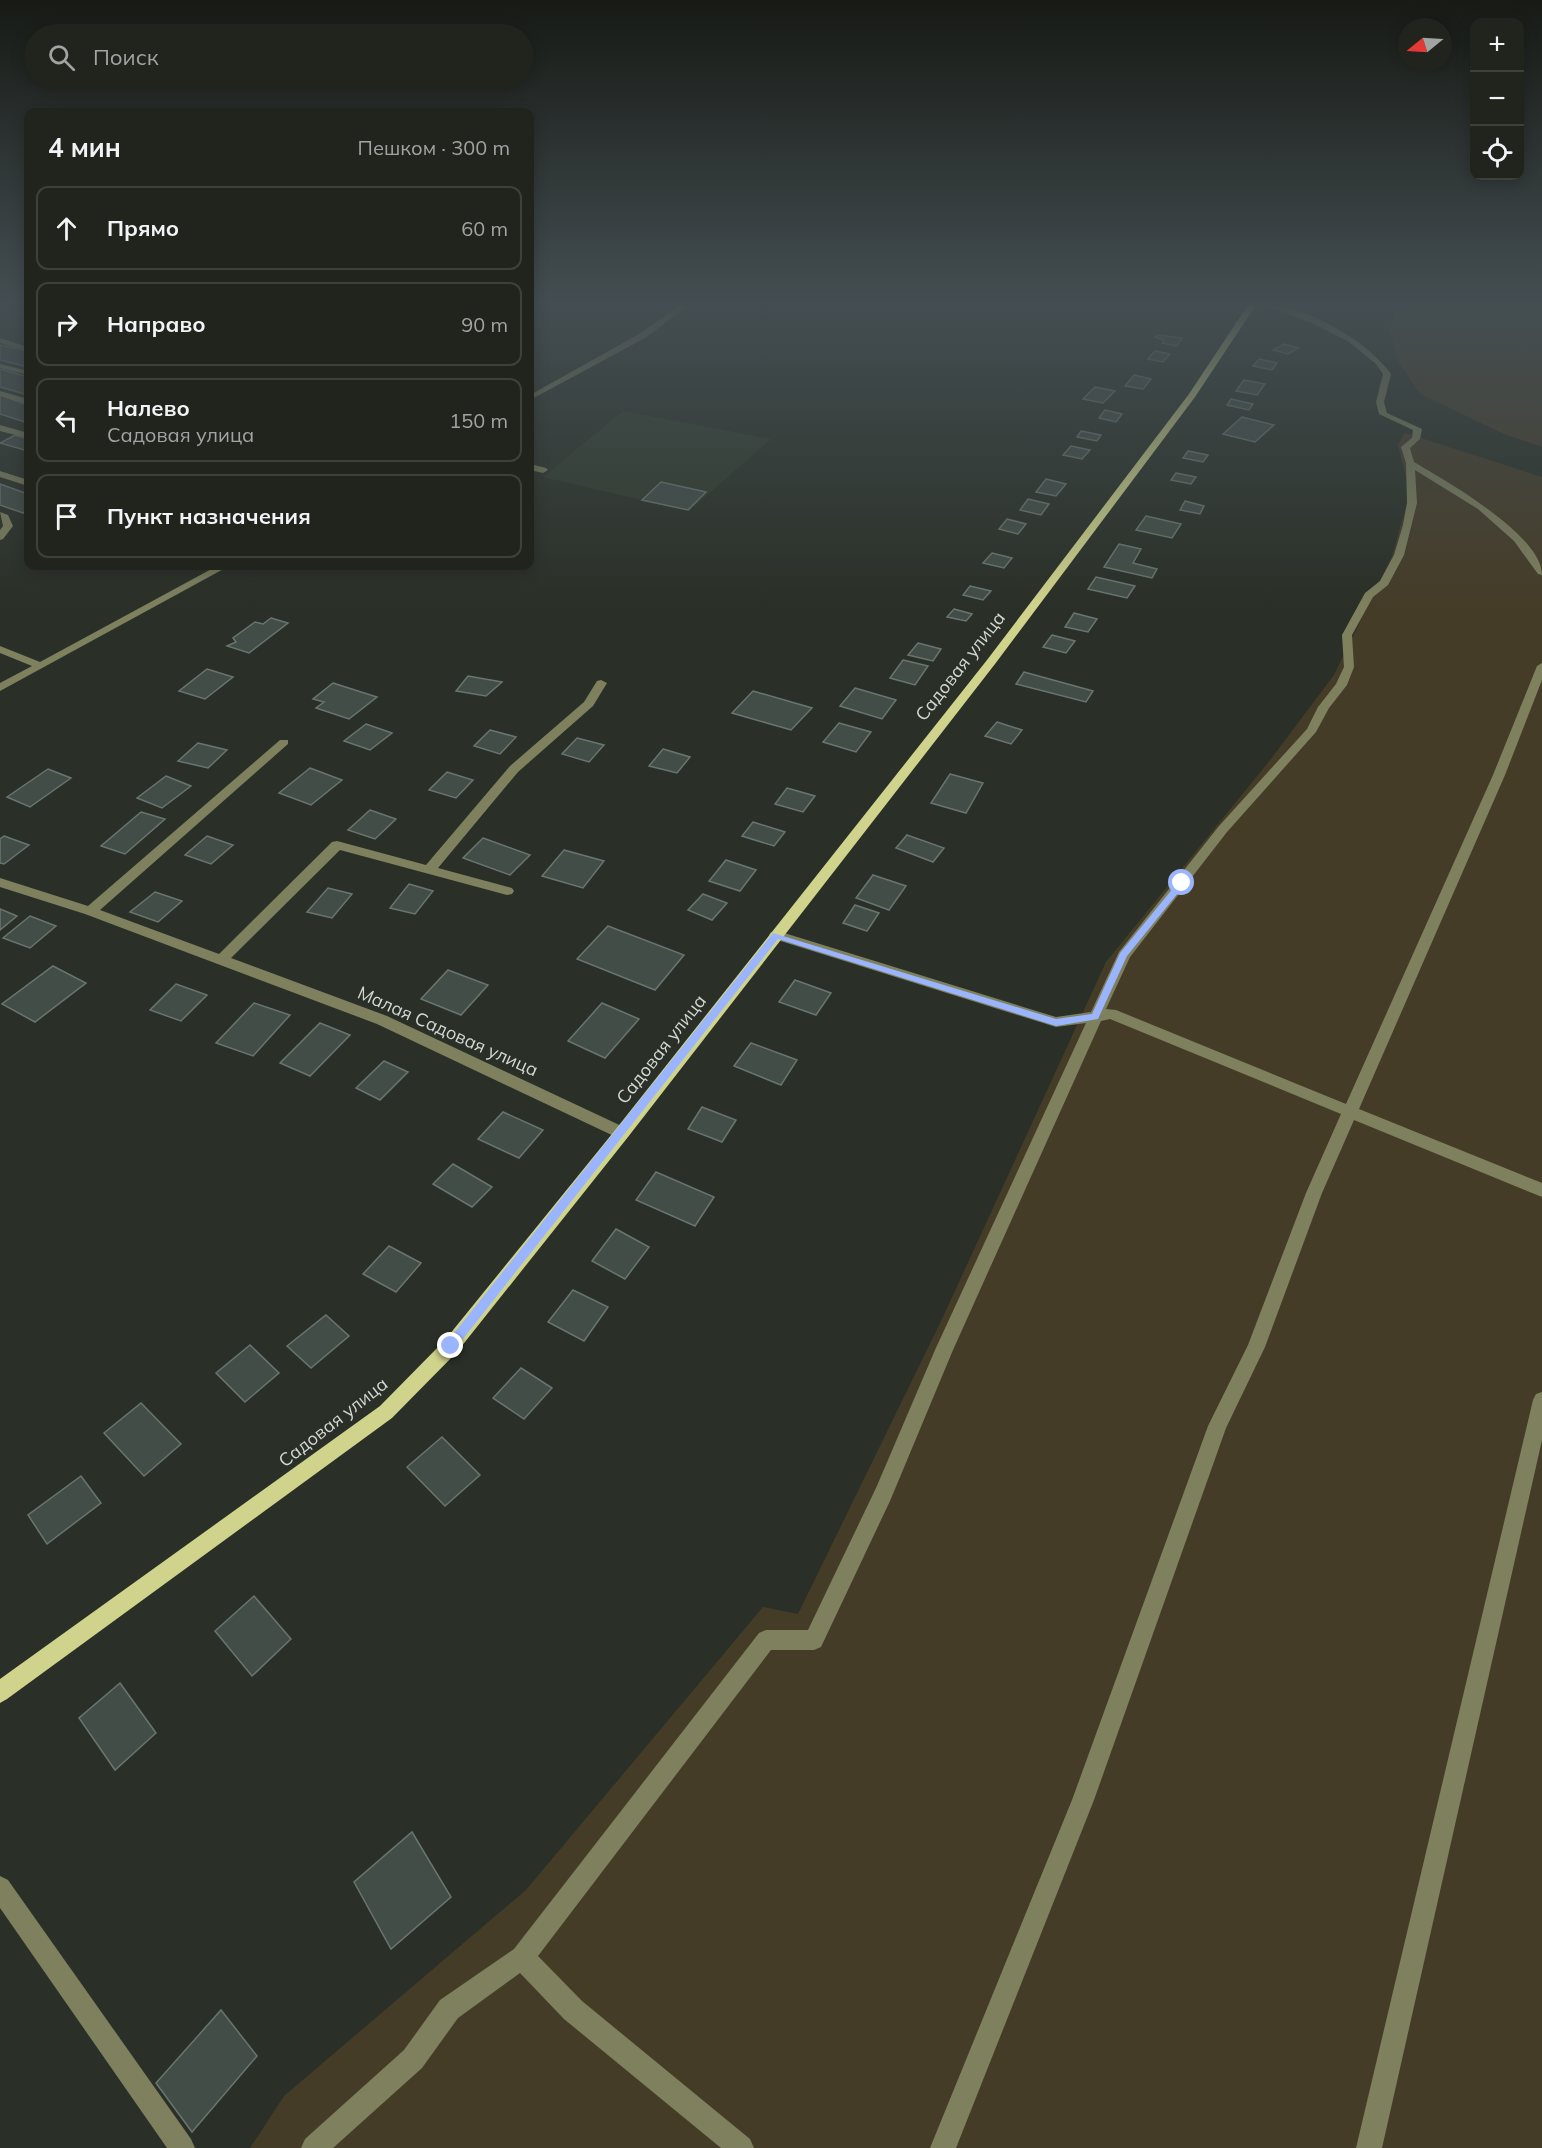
<!DOCTYPE html>
<html lang="ru">
<meta charset="utf-8">
<style>
:root{--surface:#20241d;--page:#282c26;--text:#f1f3f6;--muted:#a2a4a4;--line:#3d413b}
body{margin:0;font-family:Mulish,sans-serif;background:var(--page);color:var(--text)}
.controls{position:absolute;right:18px;top:18px;display:grid;overflow:hidden;border-radius:12px;box-shadow:0 3px 15px #0003}
.controls button{width:54px;height:54px;display:grid;place-items:center;padding:0;border:0;border-bottom:2px solid var(--line);background:var(--surface);color:var(--text);font:30px sans-serif}
.compass{position:absolute;left:1398px;top:18px;width:54px;height:54px;border-radius:50%;background:var(--surface);box-shadow:0 3px 15px #0003;rotate:252deg}
.stop{position:absolute;width:18px;height:18px;margin:-14px;border:4px solid #9ab5fd;border-radius:50%;background:#fff}
.stop.end{background:#9ab5fd;border-color:#fff;box-shadow:0 2px 6px #0008}
.list{margin:0;padding:0;list-style:none}
h2{display:flex;justify-content:space-between;align-items:center;height:78px;margin:0;padding:0 24px;font-size:26px}
h2 small{font-size:20px;font-weight:400;color:var(--muted)}
.list li{display:grid;grid-template-columns:39px 1fr auto;gap:18px;align-items:center;box-sizing:border-box;height:84px;margin:0 12px 12px;padding:0 12px;border:2px solid var(--line);border-radius:12px}
.list b{display:block;font-size:22px;white-space:nowrap}
.list p{margin:0;font-size:20px;white-space:nowrap;color:var(--muted)}
.list em{font-size:20px;font-style:normal;color:var(--muted)}
.icon{flex:none;width:33px;height:33px;fill:none;stroke:currentColor;stroke-width:2;stroke-linecap:round;stroke-linejoin:round}
.map{position:relative;flex:none;width:1542px;height:2148px;overflow:hidden}
.search{position:absolute;background:var(--surface);box-shadow:0 3px 15px #0003;left:24px;top:24px;width:510px;height:66px;display:flex;align-items:center;gap:15px;box-sizing:border-box;padding:0 21px;border-radius:33px;color:var(--muted);font-size:22px}
.panel{position:absolute;background:var(--surface);box-shadow:0 3px 15px #0003;left:24px;top:108px;width:510px;height:462px;border-radius:12px}
.map>svg:first-child{display:block}
</style>
<div class="map">
<svg width="1542" height="2148" viewBox="0 0 1542 2148">
<rect width="100%" height="100%" fill="#2a3027"/>
<!-- built -->
<path fill="#303a2c" d="M 623,411 L 771,439 L 689,511 L 543,477 Z"/>
<!-- green -->
<g fill="#453c28">
<path d="M 1400,305 L 1542,305 L 1542,447 L 1504,434 L 1420,394 L 1396,358 L 1390,327 Z"/>
<path d="M 1405,433 L 1542,477 L 1542,2148 L 250,2148 L 284,2096 L 526,1890 L 763,1607 L 798,1614 L 943,1317 L 1106,962 L 1271,759 L 1334,675 L 1392,556 L 1410,493 L 1398,445 Z"/>
</g>
<!-- building -->
<g fill="#424d47" stroke="#69756f" stroke-width="1.5">
<path d="M 1159,335 L 1182,338 L 1177,346 L 1162,343 L 1164,340 L 1155,337 Z"/>
<path d="M 1284,344 L 1299,348 L 1288,354 L 1273,350 Z"/>
<path d="M 0,345 L 28,351 L 28,367 L 0,360 Z"/>
<path d="M 1155,351 L 1170,354 L 1163,362 L 1148,359 Z"/>
<path d="M 1259,359 L 1277,363 L 1272,370 L 1253,366 Z"/>
<path d="M 0,369 L 28,377 L 28,395 L 0,387 Z"/>
<path d="M 1134,375 L 1151,379 L 1143,389 L 1125,386 Z"/>
<path d="M 1244,380 L 1265,384 L 1257,395 L 1236,391 Z"/>
<path d="M 1095,387 L 1115,391 L 1103,403 L 1083,399 Z"/>
<path d="M 0,395 L 28,405 L 28,423 L 0,414 Z"/>
<path d="M 1231,399 L 1253,404 L 1249,410 L 1227,405 Z"/>
<path d="M 1105,410 L 1122,414 L 1116,422 L 1099,418 Z"/>
<path d="M 1242,417 L 1274,425 L 1255,442 L 1223,434 Z"/>
<path d="M 1081,431 L 1101,435 L 1097,441 L 1077,437 Z"/>
<path d="M 15,435 L 28,439 L 28,451 L 0,443 Z"/>
<path d="M 1071,446 L 1090,450 L 1082,459 L 1063,455 Z"/>
<path d="M 1188,451 L 1208,455 L 1203,462 L 1183,458 Z"/>
<path d="M 1176,473 L 1196,477 L 1191,484 L 1171,480 Z"/>
<path d="M 1046,479 L 1066,484 L 1056,496 L 1036,492 Z"/>
<path d="M 661,482 L 706,492 L 688,510 L 642,500 Z"/>
<path d="M 0,484 L 28,494 L 28,510 L 23,513 L 0,505 Z"/>
<path d="M 1028,499 L 1049,504 L 1041,515 L 1020,510 Z"/>
<path d="M 1185,501 L 1204,506 L 1200,514 L 1180,510 Z"/>
<path d="M 1146,516 L 1181,524 L 1172,538 L 1136,530 Z"/>
<path d="M 1007,519 L 1026,524 L 1018,534 L 999,529 Z"/>
<path d="M 1119,544 L 1141,549 L 1133,563 L 1157,569 L 1152,578 L 1104,567 Z"/>
<path d="M 992,553 L 1012,558 L 1004,568 L 983,563 Z"/>
<path d="M 1096,577 L 1135,586 L 1127,598 L 1088,589 Z"/>
<path d="M 970,586 L 991,591 L 983,600 L 963,595 Z"/>
<path d="M 954,609 L 972,614 L 966,621 L 947,617 Z"/>
<path d="M 1074,613 L 1097,619 L 1088,632 L 1065,627 Z"/>
<path d="M 271,618 L 288,623 L 249,653 L 227,646 L 236,642 L 233,638 L 255,622 L 263,624 Z"/>
<path d="M 1052,635 L 1075,641 L 1066,653 L 1043,647 Z"/>
<path d="M 918,643 L 941,649 L 933,661 L 908,655 Z"/>
<path d="M 903,660 L 928,666 L 915,685 L 890,678 Z"/>
<path d="M 207,669 L 233,677 L 205,699 L 179,691 Z"/>
<path d="M 1024,672 L 1093,691 L 1086,702 L 1016,684 Z"/>
<path d="M 468,676 L 502,682 L 486,696 L 456,691 Z"/>
<path d="M 333,683 L 377,697 L 349,719 L 316,708 L 324,702 L 313,699 Z"/>
<path d="M 855,688 L 896,700 L 882,719 L 840,706 Z"/>
<path d="M 753,691 L 812,708 L 791,730 L 732,713 Z"/>
<path d="M 997,722 L 1022,730 L 1011,744 L 985,736 Z"/>
<path d="M 839,723 L 871,732 L 856,752 L 823,742 Z"/>
<path d="M 366,724 L 392,733 L 370,750 L 344,741 Z"/>
<path d="M 490,730 L 516,737 L 500,754 L 474,746 Z"/>
<path d="M 577,738 L 604,745 L 589,762 L 562,754 Z"/>
<path d="M 198,743 L 227,750 L 208,768 L 178,761 Z"/>
<path d="M 663,749 L 690,757 L 677,773 L 649,766 Z"/>
<path d="M 310,768 L 342,780 L 311,805 L 279,793 Z"/>
<path d="M 48,769 L 71,778 L 30,807 L 7,797 Z"/>
<path d="M 447,772 L 473,780 L 456,798 L 429,790 Z"/>
<path d="M 950,774 L 983,783 L 966,813 L 931,803 Z"/>
<path d="M 166,776 L 191,786 L 162,808 L 137,798 Z"/>
<path d="M 787,788 L 815,796 L 803,812 L 775,804 Z"/>
<path d="M 370,810 L 396,819 L 375,839 L 348,830 Z"/>
<path d="M 141,812 L 165,819 L 125,854 L 101,846 Z"/>
<path d="M 753,822 L 785,832 L 774,846 L 742,836 Z"/>
<path d="M 907,835 L 944,848 L 933,862 L 896,848 Z"/>
<path d="M 4,836 L 29,845 L 4,864 L 0,863 L 0,839 Z"/>
<path d="M 207,836 L 233,845 L 211,864 L 185,855 Z"/>
<path d="M 483,838 L 530,855 L 510,875 L 463,858 Z"/>
<path d="M 564,850 L 604,861 L 583,888 L 542,876 Z"/>
<path d="M 726,860 L 756,870 L 740,891 L 709,881 Z"/>
<path d="M 873,875 L 906,886 L 889,910 L 856,898 Z"/>
<path d="M 409,884 L 433,891 L 415,914 L 390,908 Z"/>
<path d="M 328,888 L 352,894 L 332,918 L 307,912 Z"/>
<path d="M 155,892 L 182,901 L 158,922 L 130,912 Z"/>
<path d="M 703,894 L 727,903 L 712,920 L 688,910 Z"/>
<path d="M 855,905 L 879,913 L 867,931 L 843,923 Z"/>
<path d="M 0,909 L 17,916 L 0,930 Z"/>
<path d="M 30,916 L 56,926 L 30,948 L 3,938 Z"/>
<path d="M 608,926 L 684,955 L 655,990 L 577,959 Z"/>
<path d="M 53,966 L 86,983 L 35,1022 L 2,1004 Z"/>
<path d="M 448,970 L 488,985 L 461,1015 L 421,999 Z"/>
<path d="M 795,980 L 831,993 L 816,1015 L 779,1002 Z"/>
<path d="M 176,984 L 207,995 L 181,1021 L 150,1010 Z"/>
<path d="M 254,1003 L 290,1015 L 253,1056 L 216,1043 Z"/>
<path d="M 602,1003 L 639,1019 L 605,1058 L 568,1041 Z"/>
<path d="M 320,1023 L 350,1035 L 310,1076 L 280,1063 Z"/>
<path d="M 751,1043 L 797,1060 L 781,1085 L 734,1066 Z"/>
<path d="M 384,1061 L 408,1072 L 380,1100 L 356,1088 Z"/>
<path d="M 702,1107 L 736,1120 L 722,1142 L 688,1129 Z"/>
<path d="M 503,1112 L 543,1130 L 519,1158 L 478,1139 Z"/>
<path d="M 453,1164 L 492,1187 L 472,1207 L 433,1184 Z"/>
<path d="M 656,1172 L 714,1197 L 695,1226 L 636,1200 Z"/>
<path d="M 616,1229 L 649,1247 L 625,1279 L 592,1261 Z"/>
<path d="M 389,1246 L 421,1263 L 396,1292 L 363,1274 Z"/>
<path d="M 573,1290 L 608,1307 L 584,1341 L 548,1322 Z"/>
<path d="M 326,1315 L 349,1336 L 311,1368 L 287,1346 Z"/>
<path d="M 250,1345 L 279,1373 L 245,1402 L 216,1373 Z"/>
<path d="M 521,1368 L 552,1388 L 524,1419 L 493,1398 Z"/>
<path d="M 141,1403 L 181,1444 L 144,1476 L 104,1433 Z"/>
<path d="M 442,1437 L 480,1475 L 445,1506 L 407,1467 Z"/>
<path d="M 81,1476 L 101,1503 L 47,1544 L 28,1515 Z"/>
<path d="M 254,1596 L 291,1639 L 252,1676 L 215,1631 Z"/>
<path d="M 120,1683 L 156,1733 L 115,1770 L 79,1718 Z"/>
<path d="M 412,1832 L 451,1897 L 391,1949 L 354,1882 Z"/>
<path d="M 221,2010 L 257,2056 L 192,2132 L 156,2083 Z"/>
</g>
<g fill="none" stroke-linecap="round" stroke-linejoin="round">
<!-- minor -->
<g fill="#7e805e" fill-rule="evenodd">
<path d="M 680,305 L 689,305 L 645,338 L 530,400 L 530,395 L 639,334 Z"/>
<path d="M 1265,305 C 1306,305 1368,341 1391,374 L 1384,402 L 1387,413 L 1422,429 L 1420,439 L 1410,448 L 1414,462 C 1446,481 1542,535 1542,575 L 1538,574 L 1514,541 L 1478,509 L 1415,470 L 1417,503 L 1404,555 L 1388,585 L 1373,597 L 1352,635 L 1354,667 L 1347,685 L 1329,708 L 1316,732 L 1227,832 L 1130,957 L 1106,1009 L 1116,1010 L 1346,1104 L 1493,775 L 1537,666 L 1542,663 L 1542,680 L 1505,775 L 1359,1109 L 1542,1183 L 1542,1197 L 1354,1120 L 1322,1193 L 1265,1347 L 1226,1428 L 1094,1800 L 956,2148 L 930,2148 L 1072,1800 L 1208,1426 L 1248,1345 L 1306,1193 L 1341,1114 L 1110,1019 L 1101,1021 L 953,1350 L 890,1501 L 821,1647 L 814,1650 L 771,1650 L 538,1956 L 582,2001 L 750,2139 L 754,2148 L 721,2148 L 564,2019 L 520,1973 L 458,2018 L 422,2068 L 333,2148 L 301,2148 L 305,2139 L 404,2050 L 440,2000 L 514,1949 L 759,1633 L 766,1630 L 808,1630 L 876,1488 L 935,1350 L 1086,1023 L 1056,1027 L 771,938 L 769,935 L 771,932 L 781,932 L 1056,1017 L 1091,1012 L 1119,952 L 1219,826 L 1307,729 L 1318,707 L 1336,684 L 1344,667 L 1342,635 L 1365,593 L 1380,581 L 1394,555 L 1403,525 L 1407,503 L 1406,463 L 1401,447 L 1412,438 L 1413,430 L 1379,414 L 1376,402 L 1383,374 L 1376,364 L 1349,342 L 1314,324 Z"/>
<path d="M 0,338 L 28,347 L 28,351 L 0,343 Z"/>
<path d="M 0,364 L 28,371 L 28,375 L 0,368 Z"/>
<path d="M 0,391 L 28,399 L 28,404 L 0,396 Z"/>
<path d="M 0,425 L 28,433 L 28,438 L 0,431 Z"/>
<path d="M 530,464 L 546,468 L 548,470 L 543,473 L 530,470 Z"/>
<path d="M 0,471 L 28,480 L 28,486 L 0,477 Z"/>
<path d="M 0,512 L 8,515 L 13,526 L 3,539 L 0,540 L 0,530 L 3,526 Z"/>
<path d="M 217,566 L 229,566 L 0,691 L 0,683 L 32,666 L 0,653 L 0,646 L 40,662 Z"/>
<path d="M 601,680 L 607,683 L 593,706 L 518,772 L 438,868 L 512,888 L 514,891 L 512,894 L 507,895 L 340,850 L 231,958 L 387,1016 L 628,1129 L 630,1133 L 628,1137 L 616,1137 L 377,1024 L 85,914 L 0,887 L 0,878 L 88,906 L 280,740 L 288,740 L 288,744 L 100,910 L 219,954 L 332,842 L 337,841 L 426,865 L 510,766 L 584,702 L 597,681 Z"/>
<path d="M 1542,1392 L 1542,1440 L 1382,2148 L 1356,2148 L 1533,1400 L 1536,1394 Z"/>
<path d="M 0,1876 L 8,1880 L 191,2139 L 195,2148 L 167,2148 L 0,1908 Z"/>
</g>
<!-- major -->
<path fill="#d0d38b" fill-rule="evenodd" d="M 1248,305 L 1256,305 L 1195,397 L 995,664 L 628,1137 L 457,1352 L 392,1418 L 7,1699 L 0,1703 L 0,1679 L 380,1406 L 445,1340 L 616,1129 L 987,660 L 1189,394 Z"/>
</g>
<!-- sky -->
<linearGradient id="sky" x2="0" y2="1"><stop stop-color="#171a15"/><stop offset="0.5" stop-color="#444e52"/><stop offset="1" stop-color="#444e52" stop-opacity="0"/></linearGradient>
<rect width="1542" height="606" fill="url(#sky)"/>
<!-- route -->
<path fill="#9ab5fd" d="M 1179,881 L 1186,883 L 1127,956 L 1098,1019 L 1056,1026 L 778,939 L 455,1349 L 447,1349 L 447,1342 L 773,933 L 1056,1019 L 1092,1014 L 1120,953 Z"/>
<g text-anchor="middle" dominant-baseline="central" stroke-width="5" stroke-linejoin="round" paint-order="stroke">
<!-- street labels -->
<g font-size="18" fill="#d4d8d3" stroke="#2a3027">
<text transform="translate(960 666) rotate(-52)">Садовая улица</text>
<text transform="translate(448 1031) rotate(24)">Малая Садовая улица</text>
<text transform="translate(661 1049) rotate(-52)">Садовая улица</text>
<text transform="translate(333 1422) rotate(-38)">Садовая улица</text>
</g>
</g>
</svg>
<div class="controls">
<button>+</button>
<button>−</button>
<button><svg class="icon" aria-label="locate" viewBox="0 0 24 24"><circle cx="12" cy="12" r="6"/><path d="M12 2v4M12 18v4M2 12h4M18 12h4"/></svg></button>
</div>
<svg class="compass" viewBox="-18 -18 36 36"><path d="M0-13l5 13h-10z" fill="#e53935"/><path d="M0 13l5-13h-10z" fill="#a2a4a4"/></svg>
<div class="stop" style="left:1182px;top:883px"></div>
<div class="stop end" style="left:451px;top:1346px"></div>
<div class="search"><svg class="icon" aria-label="search" viewBox="0 0 24 24"><circle cx="10" cy="10" r="6"/><path d="M15 15l6 6"/></svg>Поиск</div>
<section class="panel">
<h2>4 мин<small>Пешком · 300 m</small></h2>
<ul class="list">
<li><svg class="icon" aria-label="ahead" viewBox="0 0 24 24"><path d="M12 20V5M6 11l6-6 6 6"/></svg><div><b>Прямо</b></div><em>60 m</em></li>
<li><svg class="icon" aria-label="right" viewBox="0 0 24 24"><path d="M7 20v-9h11M14 6l5 5-5 5"/></svg><div><b>Направо</b></div><em>90 m</em></li>
<li><svg class="icon" aria-label="left" viewBox="0 0 24 24"><path d="M17 20v-9H6M10 6l-5 5 5 5"/></svg><div><b>Налево</b><p>Садовая улица</p></div><em>150 m</em></li>
<li><svg class="icon" aria-label="arrive" viewBox="0 0 24 24"><path d="M6 21V4h12l-3 4 3 4H6"/></svg><div><b>Пункт назначения</b></div></li>
</ul>
</section>
</div>
